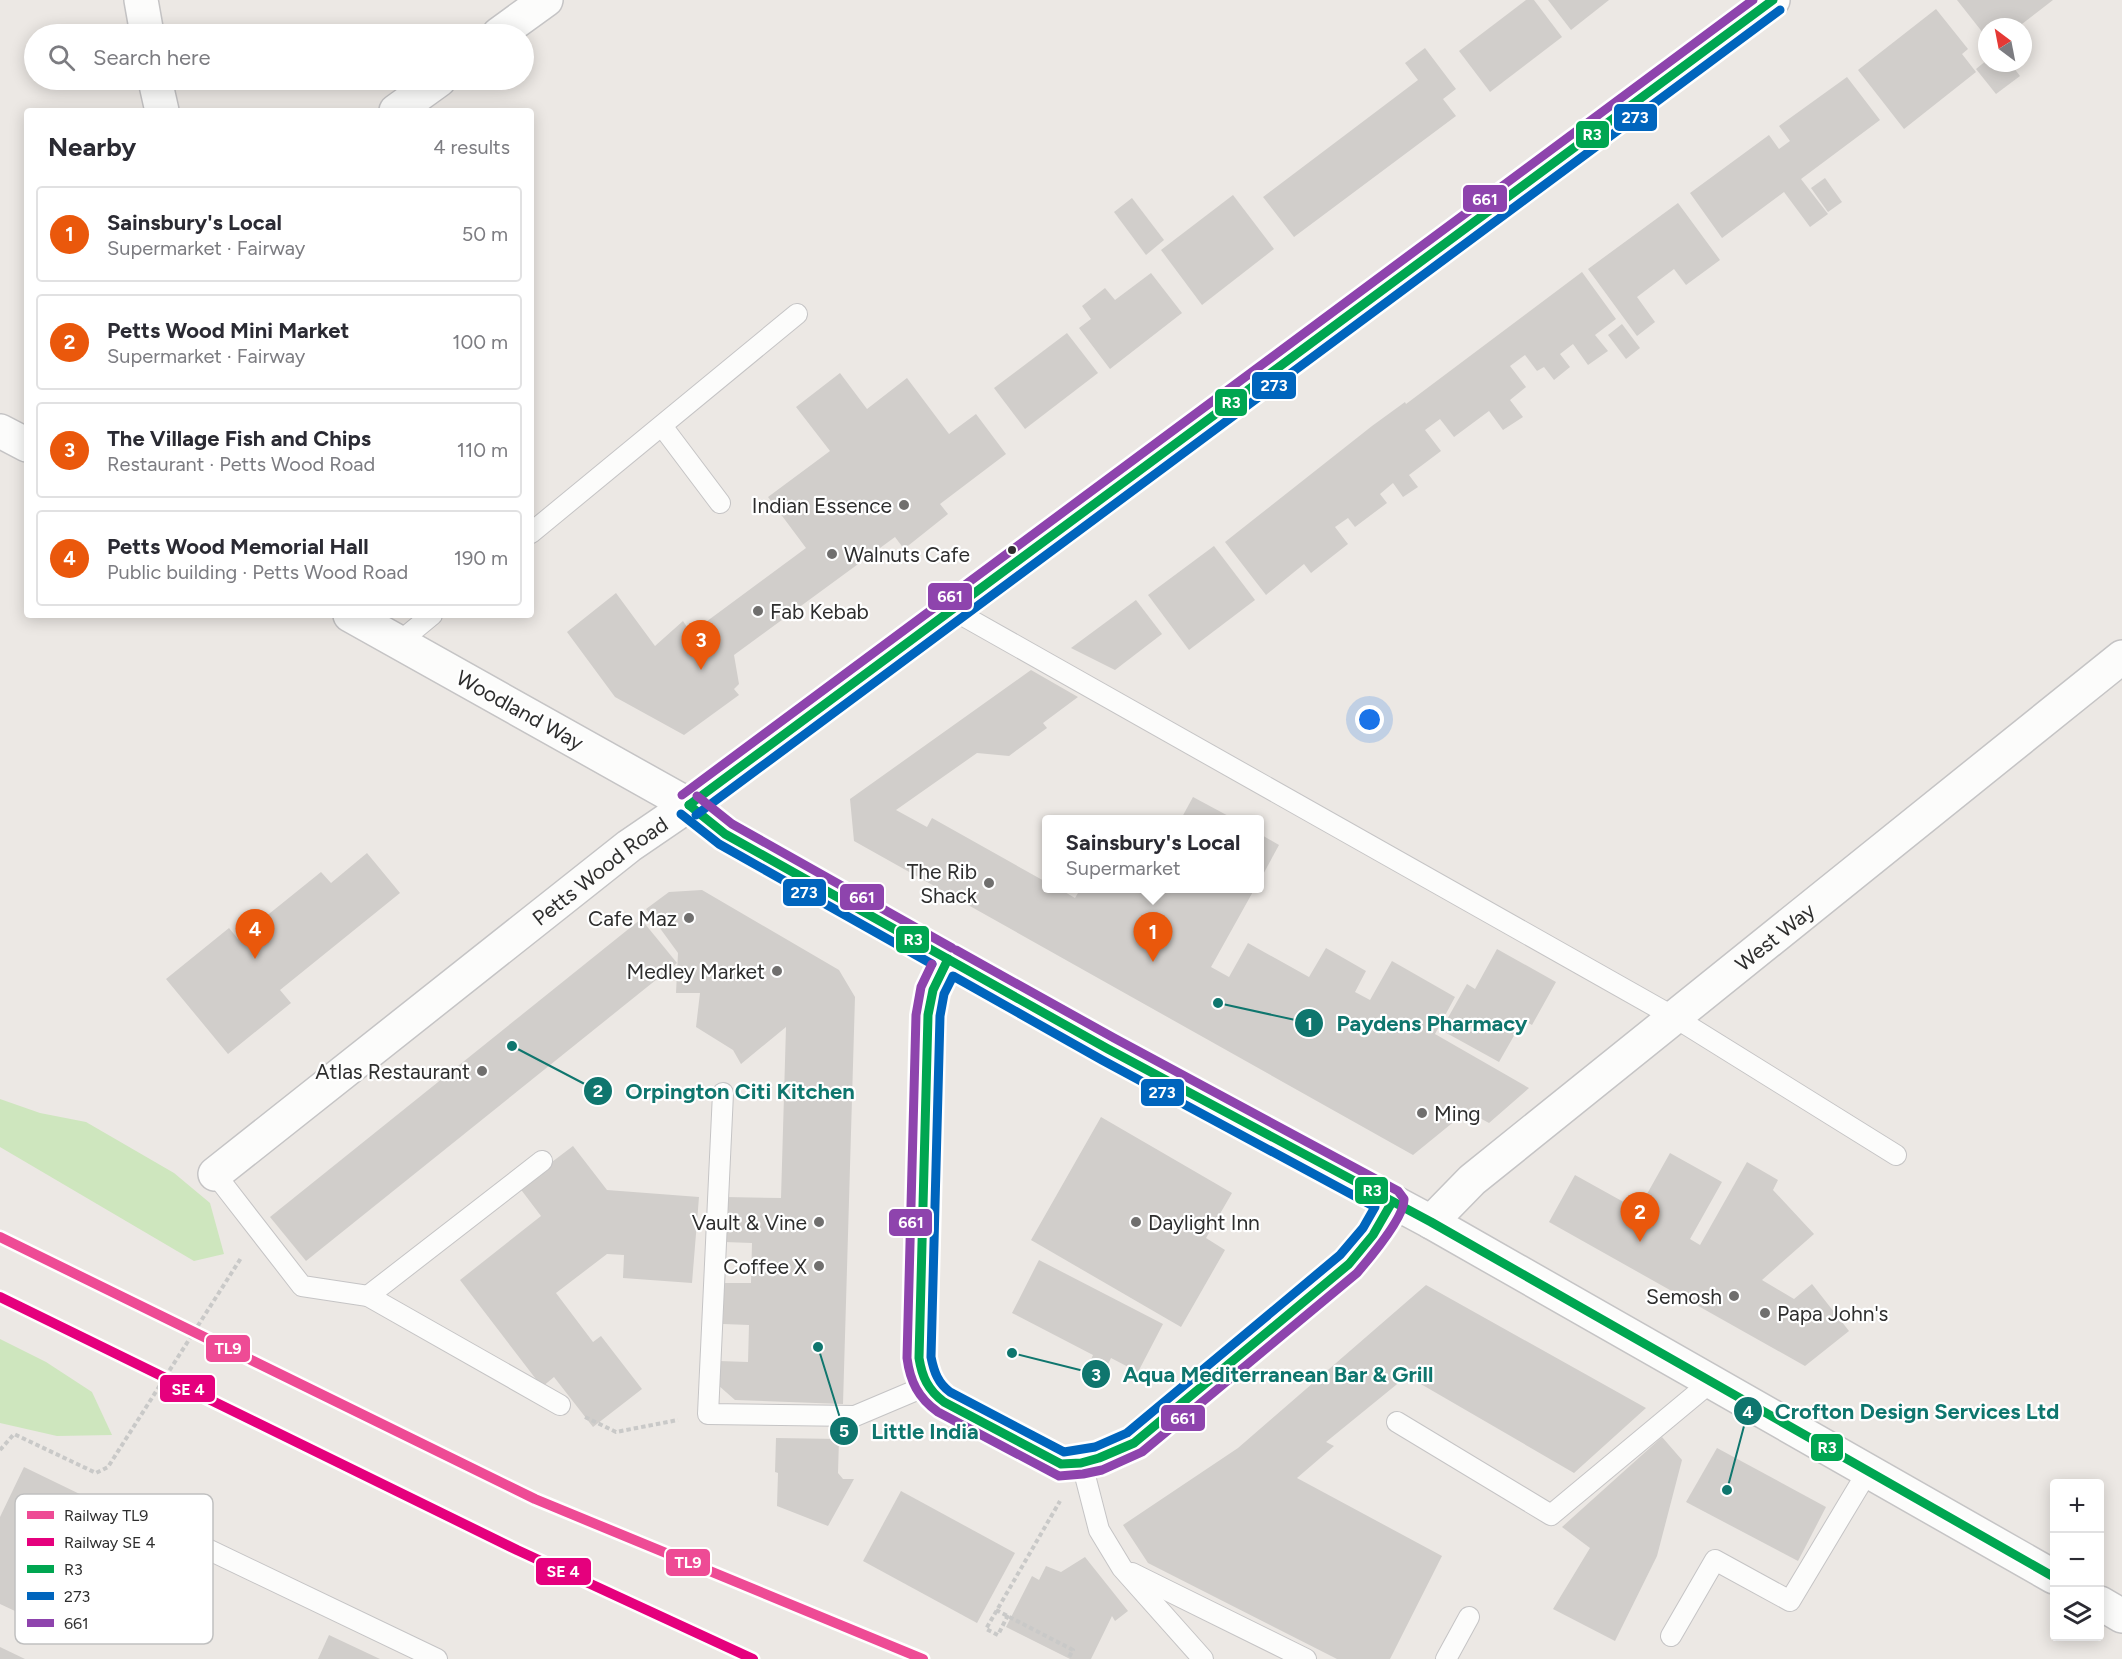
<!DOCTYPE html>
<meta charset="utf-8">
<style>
:root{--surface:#fff;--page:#f7f7f7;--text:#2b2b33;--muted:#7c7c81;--line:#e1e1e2;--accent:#ea580c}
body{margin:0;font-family:Figtree,sans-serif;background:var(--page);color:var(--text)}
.controls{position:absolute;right:18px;bottom:18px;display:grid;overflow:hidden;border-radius:6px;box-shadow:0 3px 15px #0003}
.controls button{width:54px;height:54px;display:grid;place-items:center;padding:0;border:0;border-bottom:2px solid var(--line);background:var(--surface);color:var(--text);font:30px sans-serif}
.compass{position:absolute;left:1978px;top:18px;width:54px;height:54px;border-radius:50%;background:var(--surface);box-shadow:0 3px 15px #0003;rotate:328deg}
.you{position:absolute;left:1370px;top:720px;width:21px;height:21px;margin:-15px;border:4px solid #fff;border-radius:50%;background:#1a73e8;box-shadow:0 0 0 9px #1a73e833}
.badge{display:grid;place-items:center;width:39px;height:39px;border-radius:50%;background:var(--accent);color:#fff;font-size:20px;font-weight:700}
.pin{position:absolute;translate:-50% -50px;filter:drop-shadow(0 2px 3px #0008)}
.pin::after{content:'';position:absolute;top:32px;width:21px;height:18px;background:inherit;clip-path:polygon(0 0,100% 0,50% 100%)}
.popup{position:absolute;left:1042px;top:815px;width:222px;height:78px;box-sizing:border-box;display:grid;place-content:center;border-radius:6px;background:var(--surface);filter:drop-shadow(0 2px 4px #0005);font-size:20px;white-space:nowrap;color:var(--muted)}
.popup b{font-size:22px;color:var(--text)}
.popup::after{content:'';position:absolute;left:50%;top:100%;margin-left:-12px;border:12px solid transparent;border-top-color:var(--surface)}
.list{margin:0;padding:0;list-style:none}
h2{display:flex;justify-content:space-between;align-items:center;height:78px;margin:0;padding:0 24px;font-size:26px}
h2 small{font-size:20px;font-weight:400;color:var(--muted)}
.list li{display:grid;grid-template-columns:39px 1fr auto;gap:18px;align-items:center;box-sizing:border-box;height:96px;margin:0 12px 12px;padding:0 12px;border:2px solid var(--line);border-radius:6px}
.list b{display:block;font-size:22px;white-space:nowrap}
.list p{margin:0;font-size:20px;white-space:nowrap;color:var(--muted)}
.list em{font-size:20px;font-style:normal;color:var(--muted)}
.icon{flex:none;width:33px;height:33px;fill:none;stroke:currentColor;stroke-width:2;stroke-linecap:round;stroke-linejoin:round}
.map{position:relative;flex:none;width:2122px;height:1659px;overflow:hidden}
.search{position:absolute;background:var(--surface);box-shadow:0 3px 15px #0003;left:24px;top:24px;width:510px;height:66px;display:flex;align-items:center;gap:15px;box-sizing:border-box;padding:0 21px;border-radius:33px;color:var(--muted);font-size:22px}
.panel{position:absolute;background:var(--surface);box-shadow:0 3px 15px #0003;left:24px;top:108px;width:510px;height:510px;border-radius:6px}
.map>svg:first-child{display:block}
</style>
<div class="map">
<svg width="2122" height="1659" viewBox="0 0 2122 1659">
<rect width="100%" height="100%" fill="#ece8e4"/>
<!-- green -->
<g fill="#cee6be">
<path d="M 0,1099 L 40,1113 L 86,1122 L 174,1173 L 210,1203 L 224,1254 L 194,1261 L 0,1147 Z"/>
<path d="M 0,1339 L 46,1362 L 92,1392 L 112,1435 L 57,1436 L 0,1423 Z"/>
</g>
<!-- building -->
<g fill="#d1cecb">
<path d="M 1526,0 L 1534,0 L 1562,37 L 1490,92 L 1459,51 Z"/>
<path d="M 1548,0 L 1609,0 L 1571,30 Z"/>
<path d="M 1957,0 L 2053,0 L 2018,27 L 1987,27 L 1987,38 Z"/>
<path d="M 1936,9 L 1968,49 L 1962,54 L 1976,72 L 1904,129 L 1858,70 Z"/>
<path d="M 1425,48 L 1456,89 L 1443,99 L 1456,116 L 1294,237 L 1263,197 L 1418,80 L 1405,63 Z"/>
<path d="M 1987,60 L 1987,63 L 2010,63 L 2020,76 L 1996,94 L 1976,69 Z"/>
<path d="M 1847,77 L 1880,120 L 1801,179 L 1828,214 L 1810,227 L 1784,192 L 1722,238 L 1690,193 L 1769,135 L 1779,149 L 1790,141 L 1779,126 Z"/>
<path d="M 1825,178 L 1842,202 L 1828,212 L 1811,188 Z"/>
<path d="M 1233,195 L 1274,249 L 1202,305 L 1161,250 Z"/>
<path d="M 1132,198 L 1164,240 L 1146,255 L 1114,212 Z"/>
<path d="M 1678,203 L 1720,260 L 1686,285 L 1674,269 L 1637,297 L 1655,322 L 1637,336 L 1588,269 Z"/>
<path d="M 1582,272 L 1616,319 L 1595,335 L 1608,351 L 1588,365 L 1573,344 L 1560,354 L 1570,367 L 1554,380 L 1544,367 L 1537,371 L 1525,355 L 1510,366 L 1526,387 L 1510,400 L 1523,417 L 1503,430 L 1489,411 L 1454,437 L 1440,419 L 1425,430 L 1441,451 L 1409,475 L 1418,487 L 1403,497 L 1393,483 L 1380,494 L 1387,503 L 1355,527 L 1348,518 L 1335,527 L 1348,544 L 1311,573 L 1304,564 L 1266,595 L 1225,542 L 1372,426 L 1405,402 L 1406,404 Z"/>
<path d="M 1151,273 L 1182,313 L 1110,369 L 1079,328 L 1091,319 L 1082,306 L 1105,288 L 1115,300 Z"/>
<path d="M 1622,324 L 1640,348 L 1626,359 L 1608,335 Z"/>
<path d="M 1067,333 L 1098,373 L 1025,429 L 994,388 Z"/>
<path d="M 840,373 L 867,409 L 907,378 L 949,434 L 976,414 L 1006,454 L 940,504 L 948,514 L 904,549 L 895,537 L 734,655 L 739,684 L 734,689 L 739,695 L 684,735 L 615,697 L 567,632 L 616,593 L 655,646 L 683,621 L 691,633 L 806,548 L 768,497 L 830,451 L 796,407 Z"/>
<path d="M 1214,546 L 1255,600 L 1189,650 L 1148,595 Z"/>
<path d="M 1136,600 L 1162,634 L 1115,670 L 1071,648 Z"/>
<path d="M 1031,670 L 1078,697 L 1043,723 L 1047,728 L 1009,756 L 977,753 L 896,810 L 927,827 L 932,818 L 1046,882 L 1046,888 L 1058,888 L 1075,898 L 1081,888 L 1255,888 L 1211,967 L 1229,977 L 1248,943 L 1309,977 L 1326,948 L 1366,971 L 1355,992 L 1370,1000 L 1392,961 L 1455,997 L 1435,1034 L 1529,1088 L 1489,1123 L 1467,1111 L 1413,1155 L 854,841 L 850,799 Z"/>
<path d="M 1193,797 L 1234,819 L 1181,819 Z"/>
<path d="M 1260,834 L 1279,845 L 1260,880 Z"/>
<path d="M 367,853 L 400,893 L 280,990 L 291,1003 L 228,1054 L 166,979 L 229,928 L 238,939 L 321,872 L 331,883 Z"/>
<path d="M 702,890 L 839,970 L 855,997 L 843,1404 L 735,1400 L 718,1385 L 719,1361 L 748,1362 L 749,1325 L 723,1324 L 724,1283 L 751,1283 L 752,1243 L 724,1242 L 725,1197 L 781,1198 L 786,1027 L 741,1064 L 733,1050 L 696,1027 L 700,993 L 676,993 L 678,953 L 646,909 L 669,892 Z"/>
<path d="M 641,919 L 677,963 L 306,1261 L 270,1217 Z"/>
<path d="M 1497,949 L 1556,982 L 1532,1025 L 1523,1020 L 1499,1062 L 1441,1030 L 1467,984 L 1475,989 Z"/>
<path d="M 1101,1117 L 1232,1193 L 1206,1238 L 1225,1250 L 1181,1327 L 1031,1240 Z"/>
<path d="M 573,1146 L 607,1190 L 699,1197 L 692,1283 L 623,1278 L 624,1255 L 607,1254 L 556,1293 L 593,1342 L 601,1336 L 642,1389 L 593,1427 L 554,1377 L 542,1387 L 460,1280 L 541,1216 L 519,1187 Z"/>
<path d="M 1670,1153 L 1722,1182 L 1690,1239 L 1700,1245 L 1747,1162 L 1778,1180 L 1773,1190 L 1814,1234 L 1762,1280 L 1794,1299 L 1812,1284 L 1849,1331 L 1805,1366 L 1549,1222 L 1575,1175 L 1638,1210 Z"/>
<path d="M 1039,1260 L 1163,1324 L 1138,1372 L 1111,1358 L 1105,1370 L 1090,1362 L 1093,1355 L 1012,1313 Z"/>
<path d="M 1426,1285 L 1646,1408 L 1574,1473 L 1407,1376 L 1326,1442 L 1334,1446 L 1297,1478 L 1442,1556 L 1390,1659 L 1337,1659 L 1148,1563 L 1123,1525 L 1238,1448 Z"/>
<path d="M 1662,1437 L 1682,1460 L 1657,1556 L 1615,1641 L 1553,1609 L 1590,1548 L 1562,1527 Z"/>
<path d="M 776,1438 L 839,1439 L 838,1473 L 843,1479 L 854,1479 L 828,1526 L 777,1506 L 778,1473 L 775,1472 Z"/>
<path d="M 1717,1448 L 1826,1507 L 1798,1561 L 1686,1502 Z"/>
<path d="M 24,1467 L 90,1499 L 83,1513 L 66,1504 L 15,1611 L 0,1604 L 0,1517 Z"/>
<path d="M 901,1491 L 1015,1553 L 977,1623 L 863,1561 Z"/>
<path d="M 1085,1557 L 1128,1611 L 1115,1621 L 1112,1616 L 1091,1659 L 1070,1659 L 1006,1627 L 1032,1576 L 1039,1580 L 1046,1566 L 1061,1572 Z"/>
<path d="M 329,1635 L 380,1659 L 318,1659 Z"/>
<path d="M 0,1647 L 25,1659 L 0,1659 Z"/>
</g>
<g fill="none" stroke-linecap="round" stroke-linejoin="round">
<!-- lane casing -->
<g stroke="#c5c4c5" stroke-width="22">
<g id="lane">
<path d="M 662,426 L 720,503"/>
<path d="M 531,533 L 797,314"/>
<path d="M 953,610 L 1674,1017 L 1896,1155"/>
<path d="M 398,643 L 432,615"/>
<path d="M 723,1093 L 708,1414 L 855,1416 L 926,1386"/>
<path d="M 215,1174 L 302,1286 L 368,1296 L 560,1405"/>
<path d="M 368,1296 L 542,1161"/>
<path d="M 1397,1422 L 1551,1515 L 1712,1381"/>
<path d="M 1082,1464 L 1099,1530 L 1122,1568 L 1203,1659"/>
<path d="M 1132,1573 L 1306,1659"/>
<path d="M 85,1604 L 130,1512 L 437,1659"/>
<path d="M 1671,1636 L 1715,1560 L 1790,1601 L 1868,1471"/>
<path d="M 1446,1659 L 1469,1617"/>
</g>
</g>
<!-- street casing -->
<g stroke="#c5c4c5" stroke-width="36">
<g id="street">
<path d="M 141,0 L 147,34"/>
<path d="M 499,34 L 546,0"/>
<path d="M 155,80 L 162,111"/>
<path d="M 396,111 L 439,80"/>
<path d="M 0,431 L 27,445"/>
<path d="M 948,959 L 933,990 L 928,1015 L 919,1358 C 922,1378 926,1390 944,1402 L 1061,1464 C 1091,1464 1107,1456 1134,1443 L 1349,1264 L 1373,1235 L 1392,1202"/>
<path id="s1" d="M 215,1174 L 629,846 L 689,805 L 350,615"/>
<path id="s2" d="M 1431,1222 L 1472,1180 L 2122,657"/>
</g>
</g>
<!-- secondary casing -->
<g stroke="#c5c4c5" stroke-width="36">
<g id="secondary">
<path d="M 1773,0 L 689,805 L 725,834 L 812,883 L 1108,1049 L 1431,1222 L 2054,1577"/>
<path d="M 2100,1603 L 2122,1616"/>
</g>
</g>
<!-- path -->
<g stroke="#c9c9c8" stroke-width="4" stroke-dasharray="4.5 3" stroke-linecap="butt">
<path d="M 585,1417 L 616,1432 L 678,1420"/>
<path d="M 0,1450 L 14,1434 L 96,1473 L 108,1467 L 241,1258"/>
<path d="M 996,1610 L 1073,1650 L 1068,1659"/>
<path d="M 1008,1615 L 998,1635 L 986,1629 L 1060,1501"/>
</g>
<!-- lane -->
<use href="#lane" stroke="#fcfcfb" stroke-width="20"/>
<!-- street -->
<use href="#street" stroke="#fcfcfb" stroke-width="33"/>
<!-- secondary -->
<use href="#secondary" stroke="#fcfcfb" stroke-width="33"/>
<!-- bus-1 casing -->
<g stroke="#fff" stroke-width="14">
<g id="bus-1">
<path d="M 689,805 L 725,834 L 1108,1049 L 1431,1222 L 2054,1577"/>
<path d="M 689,805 L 1773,0"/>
<path d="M 948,959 L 933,990 L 928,1015 L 919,1358 C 922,1377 928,1390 944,1402 L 1061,1464 L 1081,1463 L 1099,1458 L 1134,1443 L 1349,1264 L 1373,1235 L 1392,1202"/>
</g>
</g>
<!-- bus-2 casing -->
<g stroke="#fff" stroke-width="14">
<g id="bus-2">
<path d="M 681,814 L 719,844 L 932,964"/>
<path d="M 696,815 L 1780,10"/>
<path d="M 953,976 L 1102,1060 L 1375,1207 L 1363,1228 L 1340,1255 L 1127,1433 L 1095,1447 L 1064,1452 L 950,1392 C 938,1383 934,1372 931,1357 L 940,1016 L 944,994 Z"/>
</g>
</g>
<!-- bus-3 casing -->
<g stroke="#fff" stroke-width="14">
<g id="bus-3">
<path d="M 682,795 L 1753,0"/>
<path d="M 697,796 L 732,824 L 952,948"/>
<path d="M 932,964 L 921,987 L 916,1015 L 907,1358 C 910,1381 918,1398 938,1412 L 1059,1476 L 1083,1474 L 1102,1470 L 1142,1452 L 1357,1273 C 1369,1259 1405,1217 1404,1199 L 1398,1191 L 1114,1038 L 956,950"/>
</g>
</g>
<!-- bus-1 -->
<use href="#bus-1" stroke="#00a651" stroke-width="9"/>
<!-- bus-2 -->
<use href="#bus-2" stroke="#0065bd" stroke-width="9"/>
<!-- bus-3 -->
<use href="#bus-3" stroke="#8e44ad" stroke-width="9"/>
<!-- rail-1 casing -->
<g stroke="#fff" stroke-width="15">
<path id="rail-1" d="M 0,1237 L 535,1499 L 923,1659"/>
</g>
<!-- rail-2 casing -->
<g stroke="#fff" stroke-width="15">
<path id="rail-2" d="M 0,1297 L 517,1550 L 753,1659"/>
</g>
<!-- rail-1 -->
<use href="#rail-1" stroke="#ee4b95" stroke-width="10"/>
<!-- rail-2 -->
<use href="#rail-2" stroke="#e5007d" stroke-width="10"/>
</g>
<!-- markers -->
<g fill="#706f6e" stroke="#fff" stroke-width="2">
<circle cx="904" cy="505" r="6"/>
<circle cx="832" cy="554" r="6"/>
<circle cx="758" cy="611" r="6"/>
<circle cx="989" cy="883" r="6"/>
<circle cx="689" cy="918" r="6"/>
<circle cx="777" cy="971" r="6"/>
<circle cx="482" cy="1071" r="6"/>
<circle cx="1422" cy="1113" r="6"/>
<circle cx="819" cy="1222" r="6"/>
<circle cx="1136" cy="1222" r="6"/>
<circle cx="819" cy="1266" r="6"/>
<circle cx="1734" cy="1296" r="6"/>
<circle cx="1765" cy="1313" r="6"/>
</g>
<circle fill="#2e2e2e" stroke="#fff" stroke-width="2" cx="1012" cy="550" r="5"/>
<g text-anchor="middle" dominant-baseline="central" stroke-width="4.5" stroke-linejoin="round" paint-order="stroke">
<!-- poi labels -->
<g font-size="21" fill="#2e2e2e" stroke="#fff" text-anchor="end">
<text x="892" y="505">Indian Essence</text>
<text x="844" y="554" text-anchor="start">Walnuts Cafe</text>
<text x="770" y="611" text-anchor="start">Fab Kebab</text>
<text x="977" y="871">The Rib<tspan x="977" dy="24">Shack</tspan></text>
<text x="677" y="918">Cafe Maz</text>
<text x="765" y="971">Medley Market</text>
<text x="470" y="1071">Atlas Restaurant</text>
<text x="1434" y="1113" text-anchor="start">Ming</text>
<text x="807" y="1222">Vault &amp; Vine</text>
<text x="1148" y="1222" text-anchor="start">Daylight Inn</text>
<text x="807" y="1266">Coffee X</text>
<text x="1722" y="1296">Semosh</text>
<text x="1777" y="1313" text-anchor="start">Papa John's</text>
</g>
<!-- street labels -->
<g font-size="21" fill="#2e2e2e" stroke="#fff">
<text transform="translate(520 710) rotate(29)">Woodland Way</text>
<text stroke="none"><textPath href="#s1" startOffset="490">Petts Wood Road</textPath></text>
<text stroke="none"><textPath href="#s2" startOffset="447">West Way</textPath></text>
</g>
</g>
<!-- legend -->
<rect x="15" y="1494" width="198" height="150" rx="9" fill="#fff" stroke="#c0c0c0" stroke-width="1.5"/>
<rect x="27" y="1511" width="27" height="8" fill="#ee4b95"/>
<rect x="27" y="1538" width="27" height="8" fill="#e5007d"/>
<rect x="27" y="1565" width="27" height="8" fill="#00a651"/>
<rect x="27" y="1592" width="27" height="8" fill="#0065bd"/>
<rect x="27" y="1619" width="27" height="8" fill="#8e44ad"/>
<g font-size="16" fill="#2e2e2e">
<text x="64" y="1521">Railway TL9</text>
<text x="64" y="1548">Railway SE 4</text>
<text x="64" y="1575">R3</text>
<text x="64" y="1602">273</text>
<text x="64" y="1629">661</text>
</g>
<!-- callouts -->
<path fill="none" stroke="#0f766e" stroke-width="2" d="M1218 1003L1309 1023M512 1046L598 1091M1012 1353L1096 1374M1727 1490L1748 1411M818 1347L844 1431"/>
<g fill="#0f766e" stroke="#fff" stroke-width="2">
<circle cx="1218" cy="1003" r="6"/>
<circle cx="512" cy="1046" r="6"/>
<circle cx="1012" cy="1353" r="6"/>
<circle cx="1727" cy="1490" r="6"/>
<circle cx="818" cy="1347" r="6"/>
<circle cx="1309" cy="1023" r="15"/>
<circle cx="598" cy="1091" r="15"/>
<circle cx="1096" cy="1374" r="15"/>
<circle cx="1748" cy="1411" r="15"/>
<circle cx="844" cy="1431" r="15"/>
</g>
<g font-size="18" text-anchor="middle" font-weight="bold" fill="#fff">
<text x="1309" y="1030">1</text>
<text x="598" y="1097">2</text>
<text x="1096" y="1381">3</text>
<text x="1748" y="1418">4</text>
<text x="844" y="1437">5</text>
</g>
<g font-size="22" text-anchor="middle" font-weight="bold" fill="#0f766e" stroke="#fff" stroke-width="4.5" stroke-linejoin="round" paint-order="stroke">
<text x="1432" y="1031">Paydens Pharmacy</text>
<text x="740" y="1099">Orpington Citi Kitchen</text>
<text x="1278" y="1382">Aqua Mediterranean Bar &amp; Grill</text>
<text x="1917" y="1419">Crofton Design Services Ltd</text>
<text x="925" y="1439">Little India</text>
</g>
<g stroke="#fff" stroke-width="2">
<rect x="1613" y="103" width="45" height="29" rx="6" fill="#0065bd"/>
<rect x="1575" y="120" width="35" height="29" rx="6" fill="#00a651"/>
<rect x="1462" y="184" width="46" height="29" rx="6" fill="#8e44ad"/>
<rect x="1251" y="371" width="46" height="29" rx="6" fill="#0065bd"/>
<rect x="1214" y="388" width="34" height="29" rx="6" fill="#00a651"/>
<rect x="927" y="582" width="46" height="29" rx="6" fill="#8e44ad"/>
<rect x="782" y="878" width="45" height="29" rx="6" fill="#0065bd"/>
<rect x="839" y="883" width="46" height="28" rx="6" fill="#8e44ad"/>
<rect x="895" y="925" width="35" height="29" rx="6" fill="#00a651"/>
<rect x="1140" y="1078" width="45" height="29" rx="6" fill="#0065bd"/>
<rect x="1354" y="1176" width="35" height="29" rx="6" fill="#00a651"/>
<rect x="888" y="1208" width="45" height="29" rx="6" fill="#8e44ad"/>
<rect x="205" y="1334" width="46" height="29" rx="6" fill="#ee4b95"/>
<rect x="159" y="1374" width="57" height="29" rx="6" fill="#e5007d"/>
<rect x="1160" y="1404" width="46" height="28" rx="6" fill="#8e44ad"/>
<rect x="1810" y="1433" width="34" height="29" rx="6" fill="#00a651"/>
<rect x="665" y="1548" width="46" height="29" rx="6" fill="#ee4b95"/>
<rect x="535" y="1557" width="57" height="29" rx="6" fill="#e5007d"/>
</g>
<g font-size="16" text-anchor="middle" font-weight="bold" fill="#fff">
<text x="1635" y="123">273</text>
<text x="1592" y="140">R3</text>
<text x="1485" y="205">661</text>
<text x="1274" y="391">273</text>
<text x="1231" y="408">R3</text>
<text x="950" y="602">661</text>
<text x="804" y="898">273</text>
<text x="862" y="903">661</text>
<text x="913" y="945">R3</text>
<text x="1162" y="1098">273</text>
<text x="1372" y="1196">R3</text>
<text x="911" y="1228">661</text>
<text x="228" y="1354">TL9</text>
<text x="188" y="1395">SE 4</text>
<text x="1183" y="1424">661</text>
<text x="1827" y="1453">R3</text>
<text x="688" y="1568">TL9</text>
<text x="563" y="1577">SE 4</text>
</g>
</svg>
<div class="controls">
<button>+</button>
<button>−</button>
<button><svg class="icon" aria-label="layers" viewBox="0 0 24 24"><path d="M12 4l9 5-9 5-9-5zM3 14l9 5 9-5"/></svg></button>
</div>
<svg class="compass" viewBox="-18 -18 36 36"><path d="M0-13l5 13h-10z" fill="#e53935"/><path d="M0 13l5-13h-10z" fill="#7c7c81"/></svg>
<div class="you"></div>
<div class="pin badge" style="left:1153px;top:962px">1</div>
<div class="popup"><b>Sainsbury's Local</b>Supermarket</div>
<div class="pin badge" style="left:1640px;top:1242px">2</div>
<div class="pin badge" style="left:701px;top:670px">3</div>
<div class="pin badge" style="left:255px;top:959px">4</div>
<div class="search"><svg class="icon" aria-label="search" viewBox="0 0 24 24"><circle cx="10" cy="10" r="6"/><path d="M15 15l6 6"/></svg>Search here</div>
<section class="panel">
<h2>Nearby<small>4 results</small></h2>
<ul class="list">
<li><span class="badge">1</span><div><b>Sainsbury's Local</b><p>Supermarket · Fairway</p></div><em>50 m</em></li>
<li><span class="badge">2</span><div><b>Petts Wood Mini Market</b><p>Supermarket · Fairway</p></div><em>100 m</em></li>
<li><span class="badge">3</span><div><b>The Village Fish and Chips</b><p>Restaurant · Petts Wood Road</p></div><em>110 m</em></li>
<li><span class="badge">4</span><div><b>Petts Wood Memorial Hall</b><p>Public building · Petts Wood Road</p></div><em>190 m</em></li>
</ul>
</section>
</div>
